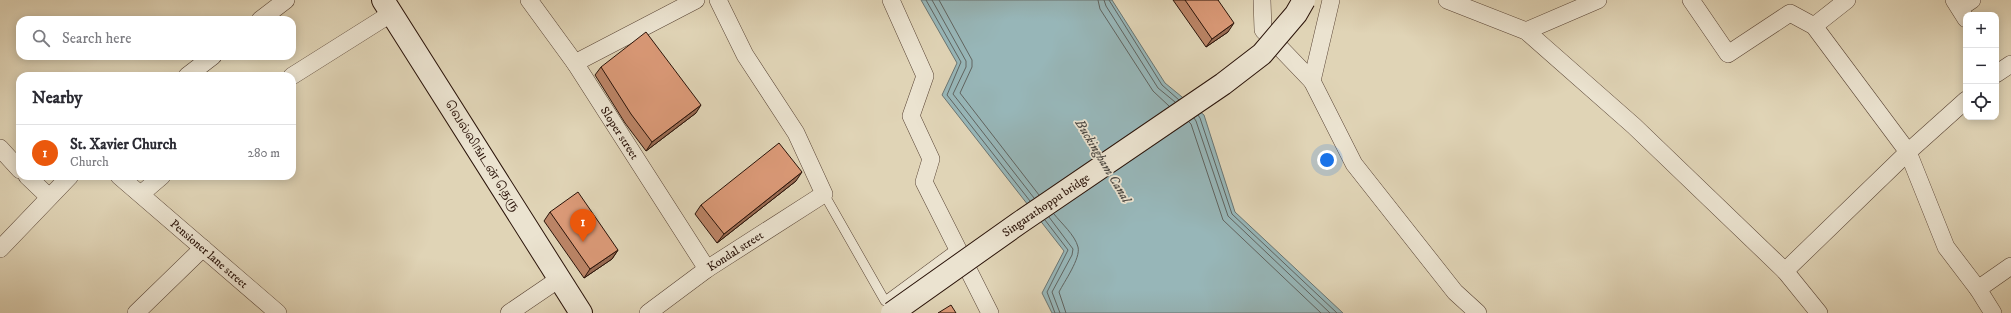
<!DOCTYPE html>
<meta charset="utf-8">
<style>
:root{--surface:#fff;--page:#f2f2f3;--text:#2b2b33;--muted:#7c7c81;--line:#e1e1e2;--accent:#ea580c}
body{margin:0;font-family:"IM FELL DW Pica","Noto Serif Tamil",serif;background:var(--page);color:var(--text)}
.controls{position:absolute;right:12px;top:12px;display:grid;overflow:hidden;border-radius:8px;box-shadow:0 2px 10px #0003}
.controls button{width:36px;height:36px;display:grid;place-items:center;padding:0;border:0;border-bottom:1px solid var(--line);background:var(--surface);color:var(--text);font:20px sans-serif}
.you{position:absolute;left:1327px;top:160px;width:14px;height:14px;margin:-10px;border:3px solid #fff;border-radius:50%;background:#1a73e8;box-shadow:0 0 0 6px #1a73e833}
.badge{display:grid;place-items:center;width:26px;height:26px;border-radius:50%;background:var(--accent);color:#fff;font-size:13px;font-weight:700}
.pin{position:absolute;translate:-50% -33px;filter:drop-shadow(0 1px 2px #0008)}
.pin::after{content:'';position:absolute;top:21px;width:14px;height:12px;background:inherit;clip-path:polygon(0 0,100% 0,50% 100%)}
.list{margin:0;padding:0;list-style:none}
h2{display:flex;justify-content:space-between;align-items:center;height:52px;margin:0;padding:0 16px;font-size:17px}
h2 small{font-size:13px;font-weight:400;color:var(--muted)}
.list li{display:grid;grid-template-columns:26px 1fr auto;gap:12px;align-items:center;box-sizing:border-box;height:56px;padding:0 16px;border-top:1px solid var(--line)}
.list b{display:block;font-size:15px;white-space:nowrap}
.list p{margin:0;font-size:13px;white-space:nowrap;color:var(--muted)}
.list em{font-size:13px;font-style:normal;color:var(--muted)}
.icon{flex:none;width:22px;height:22px;fill:none;stroke:currentColor;stroke-width:2;stroke-linecap:round;stroke-linejoin:round}
.map{position:relative;flex:none;width:2011px;height:313px;overflow:hidden}
.search{position:absolute;background:var(--surface);box-shadow:0 2px 10px #0003;left:16px;top:16px;width:280px;height:44px;display:flex;align-items:center;gap:10px;box-sizing:border-box;padding:0 14px;border-radius:12px;color:var(--muted);font-size:15px}
.panel{position:absolute;background:var(--surface);box-shadow:0 2px 10px #0003;left:16px;top:72px;width:280px;height:108px;border-radius:12px}
.map>svg:first-child{display:block}
</style>
<div class="map">
<svg width="2011" height="313" viewBox="0 0 2011 313">
<rect width="100%" height="100%" fill="#e0d4b6"/>
<filter id="stains"><feTurbulence type="fractalNoise" baseFrequency=".005" numOctaves="4"/><feColorMatrix values="0 0 0 0 .2 0 0 0 0 .09 0 0 0 0 .02 0 0 0 .5 -.17"/></filter>
<radialGradient id="worn" r=".72"><stop offset=".6" stop-color="#630" stop-opacity="0"/><stop offset="1" stop-color="#630" stop-opacity=".3"/></radialGradient>
<!-- water -->
<path fill="#97b6b8" stroke="#6b7572" d="M 921,0 L 1112,0 L 1165,83 L 1204,115 L 1235,212 L 1343,313 L 1052,313 L 1042,293 L 1064,251 L 942,95 L 957,63 Z"/>
<g fill="none" stroke-linecap="round" stroke-linejoin="round">
<!-- shore -->
<g stroke="#606460" stroke-width="1">
<path d="M 926,0 L 961,62 L 947,95 L 1030,201"/>
<path d="M 932,0 L 966,61 L 966,67 L 953,94 L 1034,198"/>
<path d="M 939,0 L 972,60 L 972,67 L 960,93 L 1039,195"/>
<path d="M 1098,0 L 1100,9 L 1153,91 L 1169,106"/>
<path d="M 1104,0 L 1106,6 L 1158,88 L 1175,102"/>
<path d="M 1109,0 L 1162,85 L 1179,100"/>
<path d="M 1198,115 L 1200,118 L 1232,214 L 1337,313"/>
<path d="M 1194,118 L 1196,121 L 1228,216 L 1330,313"/>
<path d="M 1189,122 L 1191,124 L 1223,220 L 1321,313"/>
<path d="M 1054,214 C 1061,223 1075,235 1078,247 C 1081,258 1064,282 1059,292 L 1066,313"/>
<path d="M 1049,217 L 1073,249 L 1072,255 L 1052,292 L 1060,313"/>
<path d="M 1045,220 L 1068,250 L 1047,292 L 1055,313"/>
</g>
<!-- service casing -->
<g stroke="#584334" stroke-width="10">
<path id="service" d="M 824,194 L 885,301 L 957,248"/>
</g>
<!-- minor casing -->
<g stroke="#584334" stroke-width="18">
<g id="minor">
<path id="s1" d="M 529,0 L 575,63 L 707,269"/>
<path d="M 891,0 L 925,76 L 911,116 L 931,159 L 924,182 L 990,313"/>
<path d="M 1262,0 L 1263,30 L 1312,81"/>
<path d="M 1331,0 L 1312,81 L 1354,164 L 1455,292 L 1478,313"/>
<path d="M 1447,0 L 1526,31 L 1634,126 L 1785,271 L 1819,313"/>
<path d="M 1691,0 L 1728,54 L 1790,13 L 1814,26 L 1908,152 L 1946,247 L 1978,289 L 1993,313"/>
<path d="M 1954,0 L 1966,19"/>
<path d="M 1960,8 L 1972,0"/>
<path d="M 260,20 L 286,0"/>
<path d="M 1814,26 L 1847,0"/>
<path d="M 1526,31 L 1598,0"/>
<path d="M 575,63 L 696,0"/>
<path d="M 1996,74 L 2011,64"/>
<path d="M 187,76 L 213,56"/>
<path d="M 292,76 L 392,13"/>
<path d="M 0,148 L 20,170"/>
<path d="M 27,176 L 49,197"/>
<path id="s2" d="M 119,176 L 278,313"/>
<path d="M 141,194 L 162,176"/>
<path d="M 0,249 L 70,176"/>
<path d="M 1785,271 L 1908,152 L 1966,100"/>
<path d="M 1978,289 L 2011,266"/>
<path d="M 136,313 L 203,248"/>
<path d="M 509,313 L 559,279"/>
<path id="s3" d="M 648,313 L 707,269 L 824,194 L 796,133 L 745,55 L 718,0"/>
</g>
</g>
<!-- secondary casing -->
<g stroke="#2a1309" stroke-width="24">
<path id="secondary" d="M 383,0 L 581,313"/>
</g>
<!-- service -->
<use href="#service" stroke="#ebe3d0" stroke-width="9"/>
<!-- minor -->
<use href="#minor" stroke="#ebe3d0" stroke-width="17"/>
<!-- secondary -->
<use href="#secondary" stroke="#ebe3d0" stroke-width="22"/>
<!-- secondary-bridge casing -->
<g stroke="#2a1309" stroke-width="24" stroke-linecap="butt">
<g id="secondary-bridge">
<path id="s4" d="M 892,313 L 1019,223 L 1223,84 L 1262,54 L 1296,14 L 1304,0"/>
</g>
</g>
<!-- secondary-bridge -->
<use href="#secondary-bridge" stroke="#ebe3d0" stroke-width="22"/>
</g>
<!-- wall -->
<g fill="#bb8466" stroke="#2a1309">
<path d="M 1173,0 L 1218,0 L 1228,32 L 1206,47 Z"/>
<path d="M 601,67 L 696,113 L 646,151 L 625,123 L 595,75 Z"/>
<path d="M 796,181 L 717,243 L 695,214 L 701,205 Z"/>
<path d="M 550,212 L 618,250 L 612,259 L 584,278 L 544,221 Z"/>
</g>
<!-- shaded-wall -->
<g fill="#996b53" stroke="#2a1309">
<path d="M 1234,23 L 1228,32 L 1206,47 L 1212,39 Z"/>
<path d="M 701,105 L 696,113 L 646,151 L 652,142 Z"/>
<path d="M 802,172 L 796,181 L 717,243 L 724,234 Z"/>
<path d="M 618,250 L 612,259 L 584,278 L 590,269 Z"/>
</g>
<!-- building -->
<g fill="#da9977" stroke="#2a1309">
<path d="M 1185,0 L 1218,0 L 1234,23 L 1212,39 Z"/>
<path d="M 646,32 L 701,105 L 652,142 L 631,114 L 601,67 Z"/>
<path d="M 779,143 L 802,172 L 724,234 L 701,205 Z"/>
<path d="M 578,192 L 618,250 L 590,269 L 550,212 Z"/>
<path d="M 951,305 L 956,313 L 938,313 Z"/>
</g>
<g text-anchor="middle" dominant-baseline="central" stroke-width="3.5" stroke-linejoin="round" paint-order="stroke">
<!-- street labels -->
<g font-size="12" fill="#2a1309" stroke="#ebe3d0">
<text stroke="none"><textPath href="#s1" startOffset="161">Sloper street</textPath></text>
<text transform="translate(482 156) rotate(58)">வெல்லிங்டன் தெரு</text>
<text stroke="none"><textPath href="#s4" startOffset="188">Singarathoppu bridge</textPath></text>
<text stroke="none"><textPath href="#s3" startOffset="107">Kondal street</textPath></text>
<text stroke="none"><textPath href="#s2" startOffset="119">Pensioner lane street</textPath></text>
</g>
<!-- water labels -->
<g font-size="13" font-style="italic" fill="#504c46" stroke="#ebe3d0">
<text transform="translate(1103 161) rotate(59)">Buckingham Canal</text>
</g>
</g>
<rect width="100%" height="100%" filter="url(#stains)"/>
<rect width="100%" height="100%" fill="url(#worn)"/>
</svg>
<div class="controls">
<button>+</button>
<button>−</button>
<button><svg class="icon" aria-label="locate" viewBox="0 0 24 24"><circle cx="12" cy="12" r="6"/><path d="M12 2v4M12 18v4M2 12h4M18 12h4"/></svg></button>
</div>
<div class="you"></div>
<div class="pin badge" style="left:583px;top:242px">1</div>
<div class="search"><svg class="icon" aria-label="search" viewBox="0 0 24 24"><circle cx="10" cy="10" r="6"/><path d="M15 15l6 6"/></svg>Search here</div>
<section class="panel">
<h2>Nearby<small></small></h2>
<ul class="list">
<li><span class="badge">1</span><div><b>St. Xavier Church</b><p>Church</p></div><em>280 m</em></li>
</ul>
</section>
</div>
